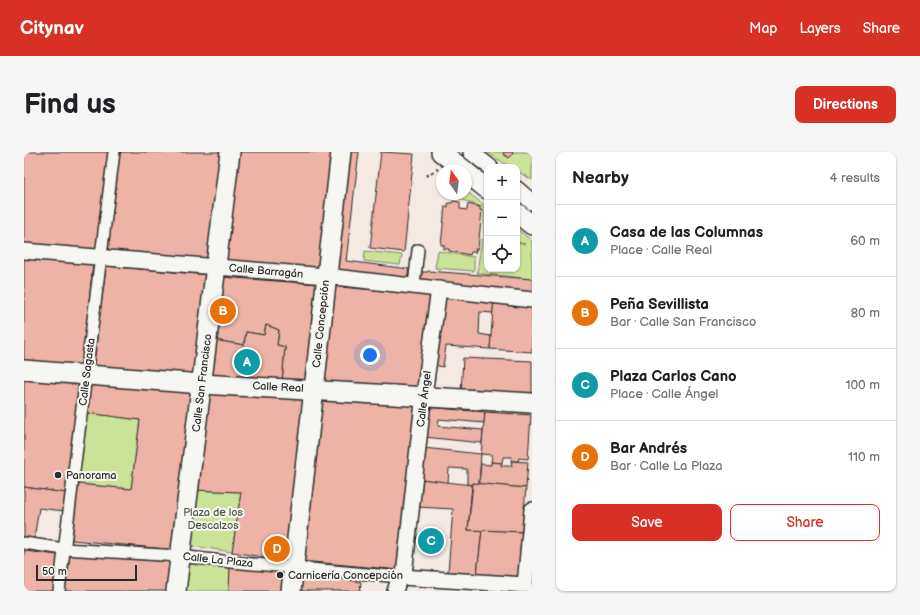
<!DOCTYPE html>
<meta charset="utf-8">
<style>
:root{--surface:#fff;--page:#f6f6f6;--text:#202124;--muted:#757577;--line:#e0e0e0;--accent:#d93025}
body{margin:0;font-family:"Balsamiq Sans",sans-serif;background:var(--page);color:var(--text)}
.controls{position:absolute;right:12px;top:12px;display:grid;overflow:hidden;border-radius:8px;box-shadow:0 1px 3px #0004}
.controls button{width:36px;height:36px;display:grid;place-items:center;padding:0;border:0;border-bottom:1px solid var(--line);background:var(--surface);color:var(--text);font:20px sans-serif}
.compass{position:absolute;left:412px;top:12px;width:36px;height:36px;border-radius:50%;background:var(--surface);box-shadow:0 1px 3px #0004;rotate:346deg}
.scale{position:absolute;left:12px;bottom:10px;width:101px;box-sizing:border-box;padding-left:4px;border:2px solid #2b2b2b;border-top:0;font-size:11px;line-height:14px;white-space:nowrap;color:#2b2b2b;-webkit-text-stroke:3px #f6f6f2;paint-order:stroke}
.you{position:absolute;left:346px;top:203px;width:14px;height:14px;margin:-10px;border:3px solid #fff;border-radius:50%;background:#1a73e8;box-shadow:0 0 0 6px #1a73e833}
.badge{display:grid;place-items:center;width:26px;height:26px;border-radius:50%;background:var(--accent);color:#fff;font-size:13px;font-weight:700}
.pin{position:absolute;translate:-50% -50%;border:2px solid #fff;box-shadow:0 1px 4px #0006}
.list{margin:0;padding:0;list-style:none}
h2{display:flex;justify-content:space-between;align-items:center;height:52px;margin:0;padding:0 16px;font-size:17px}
h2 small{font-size:13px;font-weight:400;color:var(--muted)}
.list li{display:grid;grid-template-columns:26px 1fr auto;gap:12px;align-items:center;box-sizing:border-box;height:72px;padding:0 16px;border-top:1px solid var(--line)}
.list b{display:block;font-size:15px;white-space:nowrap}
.list p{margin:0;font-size:13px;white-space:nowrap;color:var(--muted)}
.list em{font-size:13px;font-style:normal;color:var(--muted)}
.actions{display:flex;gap:8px;padding:12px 16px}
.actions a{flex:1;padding:9px 0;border:1px solid var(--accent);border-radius:8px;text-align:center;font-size:14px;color:var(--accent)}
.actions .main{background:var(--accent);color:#fff}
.icon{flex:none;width:22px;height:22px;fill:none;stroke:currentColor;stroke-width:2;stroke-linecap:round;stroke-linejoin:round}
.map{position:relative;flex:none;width:508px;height:439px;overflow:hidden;border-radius:8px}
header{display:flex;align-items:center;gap:24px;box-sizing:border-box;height:56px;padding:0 20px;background:var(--accent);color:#fff}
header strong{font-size:19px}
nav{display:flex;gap:22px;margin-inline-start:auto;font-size:14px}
.intro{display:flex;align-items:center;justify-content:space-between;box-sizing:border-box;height:96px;padding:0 24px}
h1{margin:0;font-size:28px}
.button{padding:10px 18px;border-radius:8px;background:var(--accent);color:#fff;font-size:14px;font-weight:700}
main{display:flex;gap:24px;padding:0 24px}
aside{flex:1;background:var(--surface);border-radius:8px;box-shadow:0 1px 3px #0004}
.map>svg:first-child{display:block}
</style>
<header>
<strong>Citynav</strong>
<nav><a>Map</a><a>Layers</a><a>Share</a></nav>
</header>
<div class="intro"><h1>Find us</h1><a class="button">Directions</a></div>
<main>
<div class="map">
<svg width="508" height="439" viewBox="0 0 508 439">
<rect width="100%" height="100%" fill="#f4e9e3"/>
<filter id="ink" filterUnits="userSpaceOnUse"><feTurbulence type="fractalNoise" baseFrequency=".025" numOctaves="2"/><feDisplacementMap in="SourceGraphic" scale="8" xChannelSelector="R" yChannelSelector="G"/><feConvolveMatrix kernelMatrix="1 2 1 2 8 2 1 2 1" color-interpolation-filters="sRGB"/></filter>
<g filter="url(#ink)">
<!-- green -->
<g fill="#cae399" stroke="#7a8762">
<path d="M 463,0 L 508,0 L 508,28 L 493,19 L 493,15 L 486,15 Z"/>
<path d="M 442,39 L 463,55 L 463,85 L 460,85 L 460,56 L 423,42 L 442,42 Z"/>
<path d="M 493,77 L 508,89 L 508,127 L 453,121 L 458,87 L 463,87 L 463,117 L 493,117 L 493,91 L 501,92 L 493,90 Z"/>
<path d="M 341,99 L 378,103 L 376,113 L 340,109 Z"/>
<path d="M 414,99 L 450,105 L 450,119 L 411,116 Z"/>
<path d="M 63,261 L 116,268 L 107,337 L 54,332 Z"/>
<path d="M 168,338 L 217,340 L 208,400 L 162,393 Z"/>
<path d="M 157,408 L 206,415 L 205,439 L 155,439 Z"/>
</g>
<!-- building -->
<g fill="#edb3a6" stroke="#2b2b2b">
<path d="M 0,0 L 84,0 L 72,100 L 0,94 Z"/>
<path d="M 96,0 L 201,0 L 188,111 L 83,102 Z"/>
<path d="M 212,0 L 312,0 L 299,121 L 199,112 Z"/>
<path d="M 322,0 L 335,0 L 322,109 L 385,117 L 383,128 L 308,121 Z"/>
<path d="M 357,0 L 390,2 L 380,100 L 346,96 Z"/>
<path d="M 480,0 L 489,0 L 489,1 L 485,6 L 479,2 Z"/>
<path d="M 429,49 L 436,50 L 436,57 L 443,58 L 444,52 L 456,55 L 456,58 L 458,58 L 454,97 L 451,97 L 452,100 L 447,100 L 446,103 L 425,99 L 425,97 L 420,97 L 420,93 L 417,93 L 421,54 L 424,55 L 424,51 L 428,51 Z"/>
<path d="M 0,105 L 69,112 L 58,216 L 0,211 Z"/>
<path d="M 82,114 L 185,123 L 174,226 L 69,216 Z"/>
<path d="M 404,119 L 508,127 L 508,140 L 397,129 L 398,120 L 404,120 Z"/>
<path d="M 196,125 L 295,132 L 287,233 L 258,230 L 261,195 L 253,193 L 255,178 L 242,173 L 240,183 L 222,180 L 220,193 L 190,188 Z"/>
<path d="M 305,134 L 408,143 L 396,240 L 296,233 Z"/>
<path d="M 419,142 L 470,145 L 469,161 L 456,160 L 455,182 L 467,184 L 466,197 L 422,194 L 419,215 L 410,213 Z"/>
<path d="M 470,145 L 508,150 L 508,200 L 466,197 Z"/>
<path d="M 242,173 L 255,178 L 253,193 L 261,195 L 258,230 L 185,225 L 190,188 L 220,193 L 222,180 L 240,183 Z"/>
<path d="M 439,206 L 508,209 L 508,245 L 437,241 Z"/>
<path d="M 0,225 L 56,230 L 42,341 L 0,335 Z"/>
<path d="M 67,230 L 172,240 L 152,398 L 48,388 L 54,332 L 107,337 L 116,268 L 63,261 Z"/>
<path d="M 183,239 L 283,243 L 264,409 L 208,400 L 217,340 L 168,338 Z"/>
<path d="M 295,244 L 395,250 L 376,418 L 277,409 Z"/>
<path d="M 402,255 L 461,260 L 460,271 L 415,267 L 414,274 L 459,278 L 458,291 L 400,285 Z"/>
<path d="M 461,260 L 507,263 L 504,307 L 495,306 L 494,309 L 487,309 L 488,305 L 479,305 L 478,311 L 467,310 L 468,303 L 457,302 Z"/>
<path d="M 399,296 L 457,302 L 455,332 L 449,331 L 448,333 L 443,332 L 443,317 L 425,316 L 424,331 L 396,327 Z"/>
<path d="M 487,309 L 504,310 L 502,336 L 455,332 L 457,312 L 467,313 L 467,310 L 478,311 L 477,314 L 488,314 Z"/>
<path d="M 396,327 L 448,333 L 444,378 L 458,378 L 453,422 L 424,420 L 429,357 L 393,355 Z"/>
<path d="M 449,331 L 502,336 L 498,380 L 444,378 Z"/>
<path d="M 0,335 L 42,341 L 40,359 L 15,356 L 10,387 L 0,386 Z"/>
<path d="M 458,378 L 498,380 L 494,425 L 453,422 Z"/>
<path d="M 0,399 L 35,403 L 30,439 L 0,439 Z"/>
<path d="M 46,403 L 152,410 L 147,439 L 41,439 Z"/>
<path d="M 206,415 L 263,420 L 261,439 L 205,439 Z"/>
<path d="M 275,421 L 337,430 L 336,439 L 272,439 Z"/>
</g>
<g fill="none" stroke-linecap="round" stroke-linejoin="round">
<!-- pedestrian casing -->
<g stroke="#2b2b2b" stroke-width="14">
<g id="pedestrian">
<path d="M 390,133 L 394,98"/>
<path d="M 0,391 L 40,397 L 155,404 L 207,410 L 377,425"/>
<path d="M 35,439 L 90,0"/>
</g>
</g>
<!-- minor casing -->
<g stroke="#2b2b2b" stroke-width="18">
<g id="minor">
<path d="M 447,0 L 466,15"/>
<path d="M 493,37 L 508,50"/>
<path d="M 0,99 L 302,124 L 508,148"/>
<path d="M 377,425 L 501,433 L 508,358"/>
<path d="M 371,439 L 375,427 L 380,423 L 399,250 L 415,137"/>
</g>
</g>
<!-- tertiary casing -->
<g stroke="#2b2b2b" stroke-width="22">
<g id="tertiary">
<path d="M 417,0 L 440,18"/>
<path d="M 442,20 L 463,37"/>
<path d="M 493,61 L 508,73"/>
<path d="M 0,218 L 178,232 L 508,251"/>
<path d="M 152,439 L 206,0"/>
<path d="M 267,439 L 317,0"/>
</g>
</g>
<!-- path -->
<path stroke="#2b2b2b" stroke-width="2.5" stroke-dasharray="3 3" stroke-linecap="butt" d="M 402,24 L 414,17"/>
<!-- pedestrian -->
<use href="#pedestrian" stroke="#f6f6f2" stroke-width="11"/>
<!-- minor -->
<use href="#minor" stroke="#f6f6f2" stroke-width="15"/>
<!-- tertiary -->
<use href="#tertiary" stroke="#f6f6f2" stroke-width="19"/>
</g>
</g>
<!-- markers -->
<g fill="#2b2b2b" stroke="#f6f6f2" stroke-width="1.5">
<circle cx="34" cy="323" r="4"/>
<circle cx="256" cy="423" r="4"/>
</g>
<g text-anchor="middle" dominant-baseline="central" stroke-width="4" stroke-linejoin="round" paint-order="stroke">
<!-- street labels -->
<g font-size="11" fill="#2b2b2b" stroke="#f6f6f2">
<text transform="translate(242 119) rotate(5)">Calle Barragán</text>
<text transform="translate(297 172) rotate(-84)">Calle Concepción</text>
<text transform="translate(63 220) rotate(-83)">Calle Sagasta</text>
<text transform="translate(178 231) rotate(-83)">Calle San Francisco</text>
<text transform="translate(254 235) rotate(3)">Calle Real</text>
<text transform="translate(400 247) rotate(-83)">Calle Ángel</text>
<text transform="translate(194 408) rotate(6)">Calle La Plaza</text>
</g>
<!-- poi labels -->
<g font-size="11" fill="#2b2b2b" stroke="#f6f6f2" text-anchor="start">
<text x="42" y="323">Panorama</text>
<text x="264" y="423">Carnicería Concepción</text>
</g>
<!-- park labels -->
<g font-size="11" fill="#535946" stroke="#f6f6f2">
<text x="189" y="360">Plaza de los<tspan x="189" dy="13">Descalzos</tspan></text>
</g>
</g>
</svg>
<div class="controls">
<button>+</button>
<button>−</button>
<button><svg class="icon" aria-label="locate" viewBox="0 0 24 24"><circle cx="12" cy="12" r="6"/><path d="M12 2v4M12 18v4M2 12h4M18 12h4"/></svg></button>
</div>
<svg class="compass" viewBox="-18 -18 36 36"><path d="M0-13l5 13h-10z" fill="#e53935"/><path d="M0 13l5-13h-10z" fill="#757577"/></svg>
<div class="scale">50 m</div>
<div class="you"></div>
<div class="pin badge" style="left:223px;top:210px;background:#0f9aa8">A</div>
<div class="pin badge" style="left:199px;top:159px;background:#e8710a">B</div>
<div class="pin badge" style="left:407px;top:389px;background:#0f9aa8">C</div>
<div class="pin badge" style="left:253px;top:397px;background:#e8710a">D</div>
</div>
<aside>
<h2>Nearby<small>4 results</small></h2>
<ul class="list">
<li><span class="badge" style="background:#0f9aa8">A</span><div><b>Casa de las Columnas</b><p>Place · Calle Real</p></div><em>60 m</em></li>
<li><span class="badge" style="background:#e8710a">B</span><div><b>Peña Sevillista</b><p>Bar · Calle San Francisco</p></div><em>80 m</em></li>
<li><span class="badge" style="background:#0f9aa8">C</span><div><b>Plaza Carlos Cano</b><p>Place · Calle Ángel</p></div><em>100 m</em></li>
<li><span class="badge" style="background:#e8710a">D</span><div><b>Bar Andrés</b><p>Bar · Calle La Plaza</p></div><em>110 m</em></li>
</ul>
<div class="actions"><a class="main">Save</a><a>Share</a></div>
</aside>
</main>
